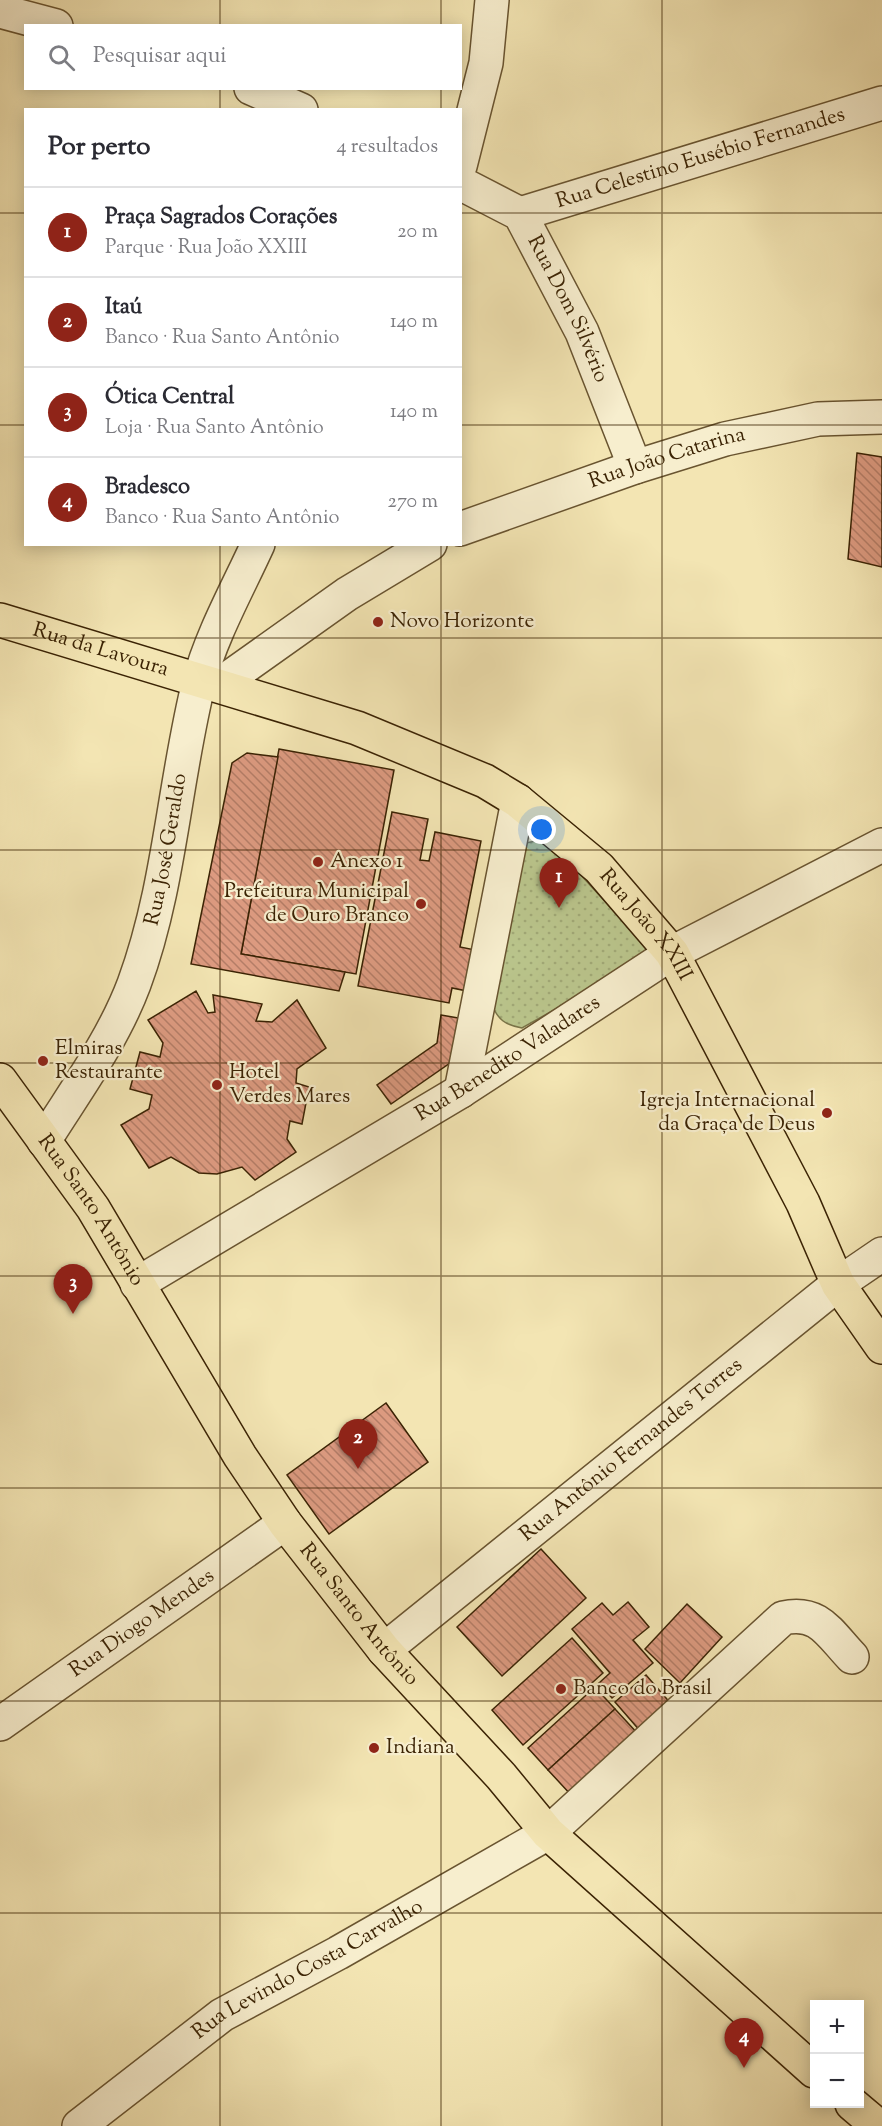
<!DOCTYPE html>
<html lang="pt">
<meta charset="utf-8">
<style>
:root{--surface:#fff;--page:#f2f2f3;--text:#2b2b33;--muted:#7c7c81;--line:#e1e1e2;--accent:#8f2418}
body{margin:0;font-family:"Sorts Mill Goudy",serif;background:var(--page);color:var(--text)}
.controls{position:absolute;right:18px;bottom:18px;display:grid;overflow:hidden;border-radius:0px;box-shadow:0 3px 15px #0003}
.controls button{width:54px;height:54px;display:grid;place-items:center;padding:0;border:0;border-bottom:2px solid var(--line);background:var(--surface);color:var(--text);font:30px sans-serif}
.you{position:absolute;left:542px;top:830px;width:21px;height:21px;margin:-15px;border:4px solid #fff;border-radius:50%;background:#1a73e8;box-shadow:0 0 0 9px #1a73e833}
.badge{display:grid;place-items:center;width:39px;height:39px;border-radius:50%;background:var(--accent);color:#fff;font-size:20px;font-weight:700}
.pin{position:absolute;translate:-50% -50px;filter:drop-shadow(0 2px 3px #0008)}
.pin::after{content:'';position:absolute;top:32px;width:21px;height:18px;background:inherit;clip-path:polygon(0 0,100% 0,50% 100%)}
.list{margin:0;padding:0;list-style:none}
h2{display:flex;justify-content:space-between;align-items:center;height:78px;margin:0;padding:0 24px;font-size:26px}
h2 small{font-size:20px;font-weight:400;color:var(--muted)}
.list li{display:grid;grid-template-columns:39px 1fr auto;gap:18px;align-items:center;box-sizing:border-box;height:90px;padding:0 24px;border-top:2px solid var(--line)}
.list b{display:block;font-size:22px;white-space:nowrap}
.list p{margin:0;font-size:20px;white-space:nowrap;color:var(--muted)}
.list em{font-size:20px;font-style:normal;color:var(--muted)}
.icon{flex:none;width:33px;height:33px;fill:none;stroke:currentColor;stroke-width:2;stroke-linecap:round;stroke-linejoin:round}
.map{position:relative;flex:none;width:882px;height:2126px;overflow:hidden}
.search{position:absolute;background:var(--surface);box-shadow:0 3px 15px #0003;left:24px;top:24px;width:438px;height:66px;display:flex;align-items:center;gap:15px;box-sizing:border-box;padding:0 21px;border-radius:0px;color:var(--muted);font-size:22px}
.panel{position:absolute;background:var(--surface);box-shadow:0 3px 15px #0003;left:24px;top:108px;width:438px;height:438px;border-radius:0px}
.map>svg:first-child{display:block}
</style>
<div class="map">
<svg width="882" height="2126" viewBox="0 0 882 2126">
<defs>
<pattern id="park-dots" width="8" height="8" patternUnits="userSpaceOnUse" patternTransform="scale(1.5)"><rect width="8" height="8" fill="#bac58c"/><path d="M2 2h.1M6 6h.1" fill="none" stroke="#a1a977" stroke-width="1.8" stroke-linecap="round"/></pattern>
<pattern id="building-back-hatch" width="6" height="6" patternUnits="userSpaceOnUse" patternTransform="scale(1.5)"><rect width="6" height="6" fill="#dc9a80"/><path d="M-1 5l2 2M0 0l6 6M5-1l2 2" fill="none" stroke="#b47d67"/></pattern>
</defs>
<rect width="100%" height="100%" fill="#f3e5b3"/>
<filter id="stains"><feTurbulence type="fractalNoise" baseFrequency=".00333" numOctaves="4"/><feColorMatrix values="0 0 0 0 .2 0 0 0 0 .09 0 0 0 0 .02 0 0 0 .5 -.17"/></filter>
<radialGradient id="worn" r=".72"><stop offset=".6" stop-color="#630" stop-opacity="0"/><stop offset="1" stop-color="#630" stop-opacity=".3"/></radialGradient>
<!-- park -->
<path fill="url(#park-dots)" stroke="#7a7448" stroke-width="1.5" d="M 541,840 L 558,850 L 653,954 L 522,1028 C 505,1025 498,1020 491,1003 L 526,843 Z"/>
<!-- building -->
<g fill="url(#building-back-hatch)" stroke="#3b2304" stroke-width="1.5">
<path d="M 857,453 L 882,457 L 882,567 L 848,559 Z"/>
<path d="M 279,749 L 394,770 L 356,974 L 241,954 Z"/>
<path d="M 247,753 L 278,757 L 241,954 L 345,972 L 339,991 L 191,964 L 232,763 Z"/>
<path d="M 392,812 L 428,819 L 420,860 L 429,861 L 435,832 L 481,841 L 460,947 L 480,951 L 472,992 L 452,988 L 449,1003 L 358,986 Z"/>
<path d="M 196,991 L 208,1013 L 215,1012 L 213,995 L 262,1004 L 256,1021 L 272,1022 L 297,1000 L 326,1048 L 297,1069 L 296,1083 L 309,1087 L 302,1124 L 290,1121 L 287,1139 L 296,1152 L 255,1180 L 242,1167 L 217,1174 L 199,1173 L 171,1157 L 149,1168 L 121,1125 L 149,1109 L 152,1095 L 130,1089 L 140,1052 L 160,1057 L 163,1043 L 148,1020 Z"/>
<path d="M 441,1015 L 464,1019 L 450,1063 L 391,1104 L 377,1085 L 437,1043 Z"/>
<path d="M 386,1403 L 428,1462 L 329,1534 L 287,1475 Z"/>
<path d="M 541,1549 L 586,1598 L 502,1676 L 457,1627 Z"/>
<path d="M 628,1602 L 649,1627 L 633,1640 L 653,1663 L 612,1698 L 599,1683 L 610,1673 L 572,1629 L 602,1603 L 613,1615 Z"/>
<path d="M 687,1604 L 722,1637 L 680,1683 L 645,1649 Z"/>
<path d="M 572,1638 L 603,1673 L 523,1745 L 492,1710 Z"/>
<path d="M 646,1675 L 672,1705 L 641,1732 L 615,1702 Z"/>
<path d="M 595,1687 L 615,1709 L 548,1770 L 528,1748 Z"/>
<path d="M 615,1709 L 639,1735 L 572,1796 L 548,1770 Z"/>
</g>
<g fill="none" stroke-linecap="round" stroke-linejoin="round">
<!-- minor casing -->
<g stroke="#695430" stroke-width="36">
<g id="minor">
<path d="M 0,11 L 56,26"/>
<path d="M 251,88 L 301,110"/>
<path d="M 460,166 L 486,63 L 492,0"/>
<path id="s1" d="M 460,183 L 520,214 L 582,332 L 635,467"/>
<path id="s2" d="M 520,214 L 882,103"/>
<path id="s3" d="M 460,529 L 635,467 L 725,439 L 818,419 L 882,417"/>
<path d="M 219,685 L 347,594 L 430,544"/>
<path d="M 461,1091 L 518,801"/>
<path id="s4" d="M 44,1141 C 76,1090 113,1040 134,984 C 170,887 174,782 199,682 C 211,636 238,588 258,544"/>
<path id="s5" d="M 137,1284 L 461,1091 L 672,953 L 882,845"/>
<path id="s6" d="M 384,1650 L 838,1284 L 882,1254"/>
<path id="s7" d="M 0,1724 L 285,1523"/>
<path id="s8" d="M 79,2126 L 222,2015 L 338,1953 L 548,1833 L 783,1618 C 819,1610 829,1633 852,1657"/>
</g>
</g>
<!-- major casing -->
<g stroke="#3b2304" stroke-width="36">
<g id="major">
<path id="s9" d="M 0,620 L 357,728 L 485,781 L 518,801 L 599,868 L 672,953 L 803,1203 L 838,1284 L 882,1347"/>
<path id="s10" d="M 0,1080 L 93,1208 L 240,1456 L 285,1523 L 384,1650 L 501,1776 L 548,1833 L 814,2071"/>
<path d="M 852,2104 L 878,2126"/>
</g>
</g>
<!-- minor -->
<use href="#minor" stroke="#f7eece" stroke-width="33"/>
<!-- major -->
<use href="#major" stroke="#f3e5b3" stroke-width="33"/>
</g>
<!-- grid -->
<path fill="none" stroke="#3b2304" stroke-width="1.5" stroke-opacity="0.55" d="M 220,0 L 220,26M 441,0 L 441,26M 662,0 L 662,2126M 220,88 L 220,110M 441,88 L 441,110M 0,213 L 26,213M 460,213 L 882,213M 0,425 L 26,425M 460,425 L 882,425M 220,544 L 220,2126M 441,544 L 441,2126M 0,638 L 882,638M 0,850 L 882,850M 0,1063 L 882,1063M 0,1276 L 882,1276M 0,1488 L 882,1488M 0,1701 L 882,1701M 0,1913 L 882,1913"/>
<!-- markers -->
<g fill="#8f2418" stroke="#f7eece" stroke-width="2">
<circle cx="378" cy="622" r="6"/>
<circle cx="318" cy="862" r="6"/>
<circle cx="421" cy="904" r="6"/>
<circle cx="43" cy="1061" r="6"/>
<circle cx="217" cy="1085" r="6"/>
<circle cx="827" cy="1113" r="6"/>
<circle cx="561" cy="1689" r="6"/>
<circle cx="374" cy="1748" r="6"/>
</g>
<g text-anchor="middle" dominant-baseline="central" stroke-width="4.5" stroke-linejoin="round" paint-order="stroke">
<!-- street labels -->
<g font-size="21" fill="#3b2304" stroke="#f7eece">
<text stroke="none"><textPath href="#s2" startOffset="189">Rua Celestino Eusébio Fernandes</textPath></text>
<text stroke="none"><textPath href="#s1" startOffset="174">Rua Dom Silvério</textPath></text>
<text stroke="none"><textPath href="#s3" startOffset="219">Rua João Catarina</textPath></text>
<text stroke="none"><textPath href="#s9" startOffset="105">Rua da Lavoura</textPath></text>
<text stroke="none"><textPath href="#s4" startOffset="320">Rua José Geraldo</textPath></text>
<text stroke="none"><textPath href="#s9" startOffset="729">Rua João XXIII</textPath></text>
<text stroke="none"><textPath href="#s5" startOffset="434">Rua Benedito Valadares</textPath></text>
<text stroke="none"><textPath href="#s10" startOffset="159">Rua Santo Antônio</textPath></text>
<text stroke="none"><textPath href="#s6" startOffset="318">Rua Antônio Fernandes Torres</textPath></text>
<text stroke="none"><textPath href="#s10" startOffset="645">Rua Santo Antônio</textPath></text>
<text stroke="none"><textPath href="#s7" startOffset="174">Rua Diogo Mendes</textPath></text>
<text stroke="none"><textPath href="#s8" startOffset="278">Rua Levindo Costa Carvalho</textPath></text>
</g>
<!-- poi labels -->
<g font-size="21" fill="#3b2304" stroke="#f7eece" text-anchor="start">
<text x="390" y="622">Novo Horizonte</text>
<text x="330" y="862">Anexo 1</text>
<text x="409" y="892" text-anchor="end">Prefeitura Municipal<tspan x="409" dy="24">de Ouro Branco</tspan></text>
<text x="55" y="1049">Elmiras<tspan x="55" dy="24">Restaurante</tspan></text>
<text x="229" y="1073">Hotel<tspan x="229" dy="24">Verdes Mares</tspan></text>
<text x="815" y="1101" text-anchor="end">Igreja Internacional<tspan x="815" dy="24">da Graça de Deus</tspan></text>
<text x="573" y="1689">Banco do Brasil</text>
<text x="386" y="1748">Indiana</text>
</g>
</g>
<rect width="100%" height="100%" filter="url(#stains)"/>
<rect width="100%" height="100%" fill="url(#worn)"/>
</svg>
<div class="controls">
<button>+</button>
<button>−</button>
</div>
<div class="you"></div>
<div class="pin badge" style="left:559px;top:908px">1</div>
<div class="pin badge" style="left:358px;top:1469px">2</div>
<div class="pin badge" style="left:73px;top:1314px">3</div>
<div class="pin badge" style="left:744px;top:2068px">4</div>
<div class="search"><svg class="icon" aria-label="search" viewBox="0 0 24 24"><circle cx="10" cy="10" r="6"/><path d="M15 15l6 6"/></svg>Pesquisar aqui</div>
<section class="panel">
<h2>Por perto<small>4 resultados</small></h2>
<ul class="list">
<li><span class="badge">1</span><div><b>Praça Sagrados Corações</b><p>Parque · Rua João XXIII</p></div><em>20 m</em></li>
<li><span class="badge">2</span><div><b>Itaú</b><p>Banco · Rua Santo Antônio</p></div><em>140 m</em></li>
<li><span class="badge">3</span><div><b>Ótica Central</b><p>Loja · Rua Santo Antônio</p></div><em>140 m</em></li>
<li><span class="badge">4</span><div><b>Bradesco</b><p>Banco · Rua Santo Antônio</p></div><em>270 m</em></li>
</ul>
</section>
</div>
